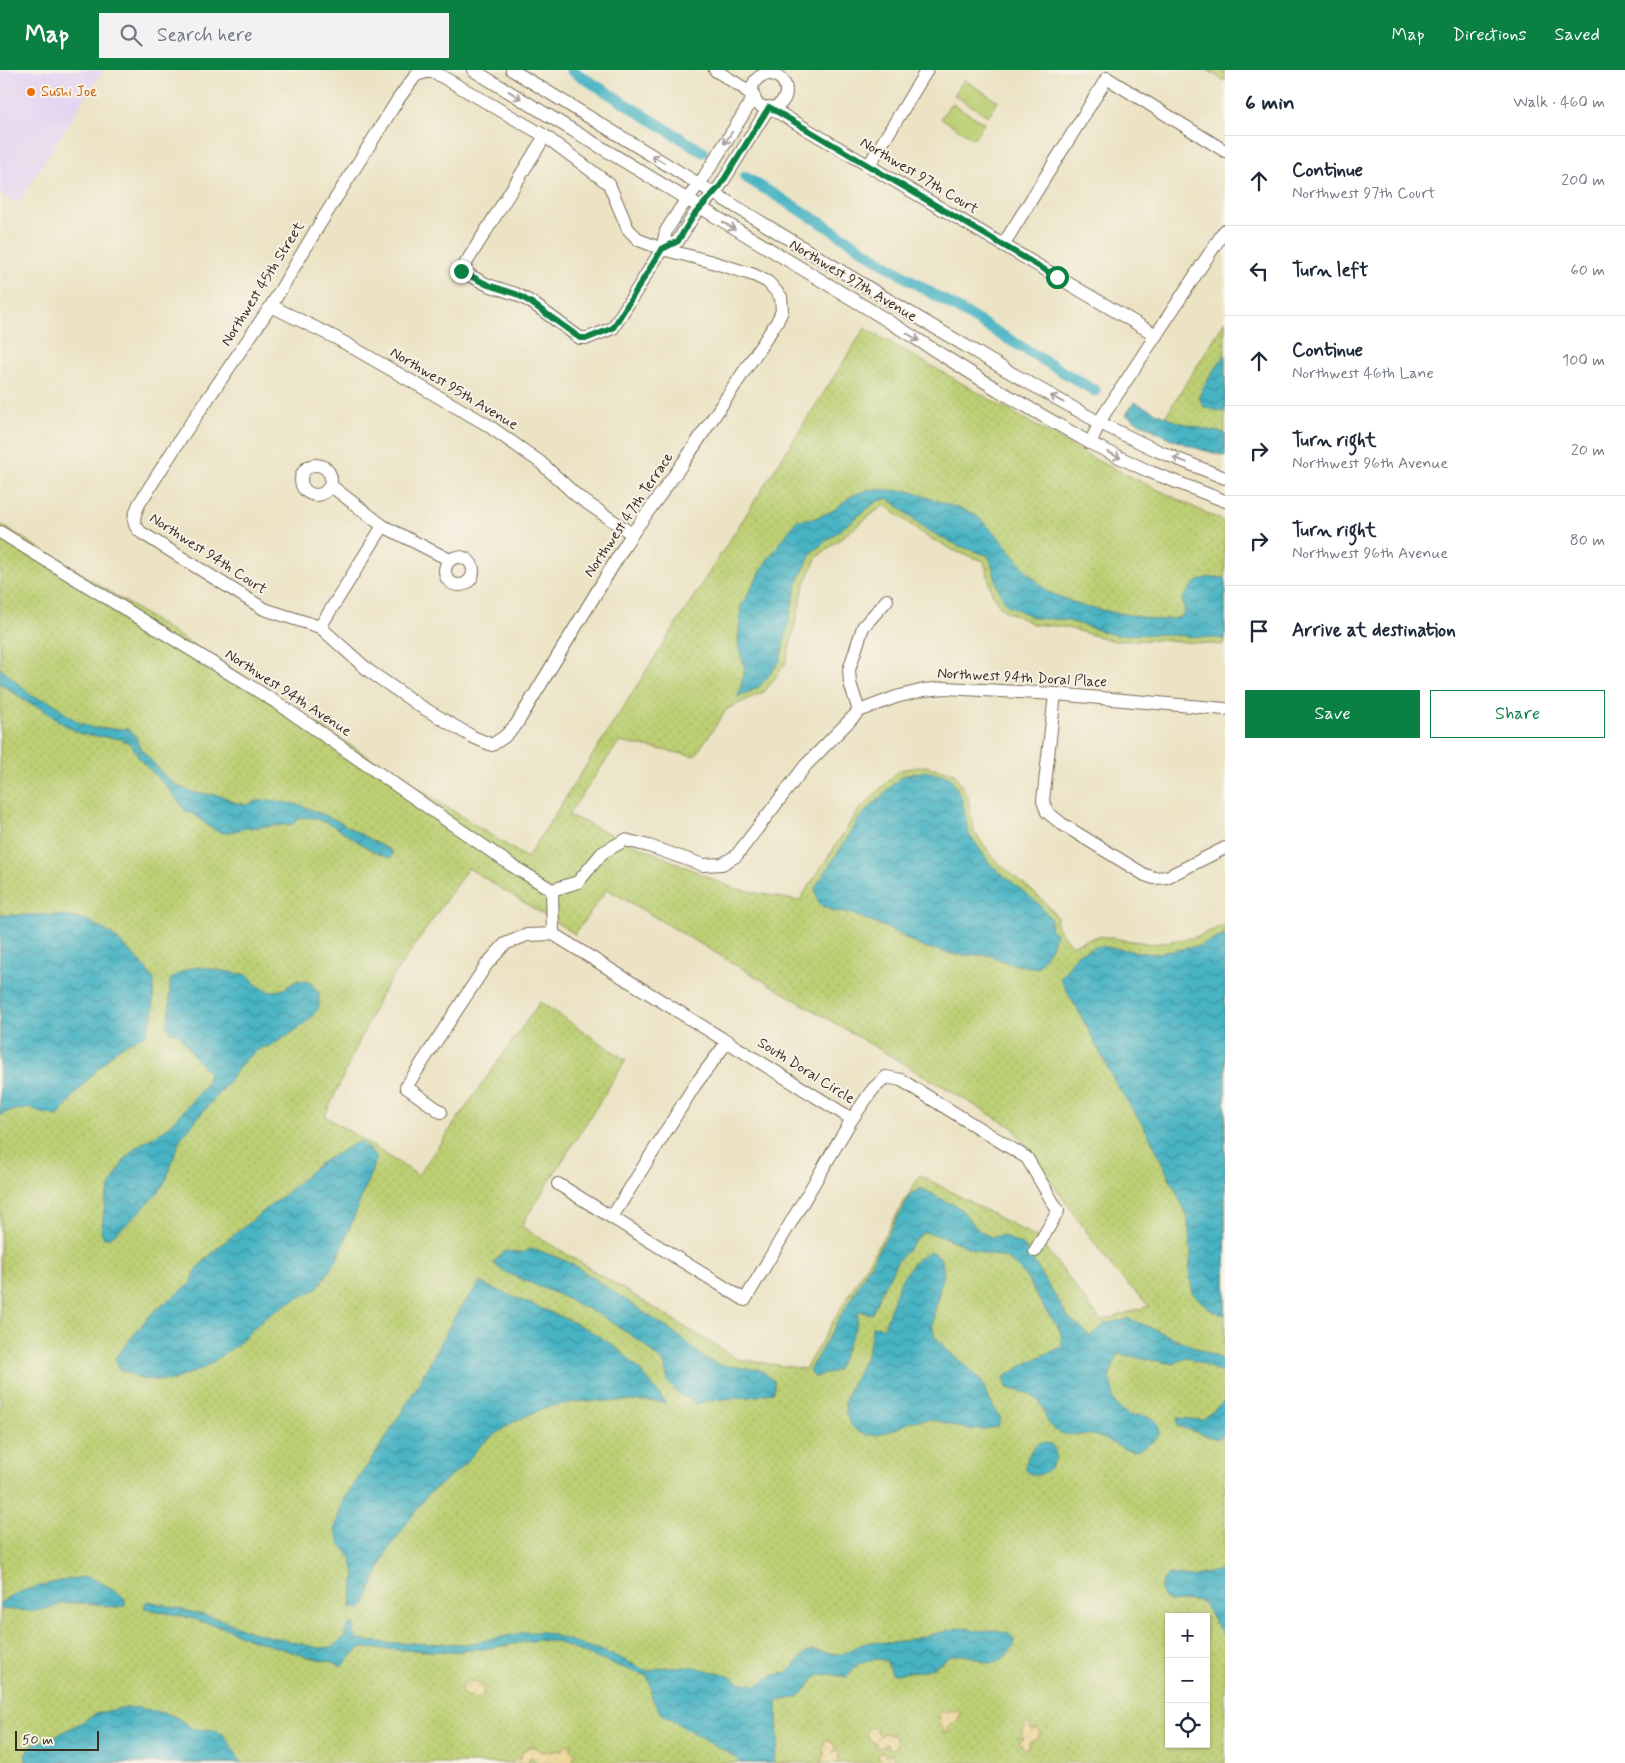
<!DOCTYPE html>
<meta charset="utf-8">
<style>
:root{--surface:#fff;--page:#f2f2f3;--text:#1f2937;--muted:#747a83;--line:#e0e1e3;--accent:#0b8043}
body{margin:0;font-family:Mynerve,sans-serif;background:var(--page);color:var(--text)}
.controls{position:absolute;right:15px;bottom:15px;display:grid;overflow:hidden;border-radius:0px;box-shadow:0 1px 4px #0004}
.controls button{width:45px;height:45px;display:grid;place-items:center;padding:0;border:0;border-bottom:1px solid var(--line);background:var(--surface);color:var(--text);font:25px sans-serif}
.scale{position:absolute;left:15px;bottom:12px;width:84px;box-sizing:border-box;padding-left:5px;border:2px solid #3b2a1e;border-top:0;font-size:14px;line-height:18px;white-space:nowrap;color:#3b2a1e;-webkit-text-stroke:4px #f7f3e8;paint-order:stroke}
.stop{position:absolute;width:15px;height:15px;margin:-11px;border:4px solid #0b8043;border-radius:50%;background:#fff}
.stop.end{background:#0b8043;border-color:#fff;box-shadow:0 1px 5px #0008}
.list{margin:0;padding:0;list-style:none}
h2{display:flex;justify-content:space-between;align-items:center;height:65px;margin:0;padding:0 20px;font-size:21px}
h2 small{font-size:16px;font-weight:400;color:var(--muted)}
.list li{display:grid;grid-template-columns:32px 1fr auto;gap:15px;align-items:center;box-sizing:border-box;height:90px;padding:0 20px;border-top:1px solid var(--line)}
.list b{display:block;font-size:19px;white-space:nowrap}
.list p{margin:0;font-size:16px;white-space:nowrap;color:var(--muted)}
.list em{font-size:16px;font-style:normal;color:var(--muted)}
.actions{display:flex;gap:10px;padding:15px 20px}
.actions a{flex:1;padding:11px 0;border:1px solid var(--accent);border-radius:0px;text-align:center;font-size:18px;color:var(--accent)}
.actions .main{background:var(--accent);color:#fff}
.icon{flex:none;width:28px;height:28px;fill:none;stroke:currentColor;stroke-width:2;stroke-linecap:round;stroke-linejoin:round}
.map{position:relative;flex:none;width:1225px;height:1693px;overflow:hidden}
header{display:flex;align-items:center;gap:30px;box-sizing:border-box;height:70px;padding:0 25px;background:var(--accent);color:#fff}
header strong{font-size:24px}
nav{display:flex;gap:28px;margin-inline-start:auto;font-size:18px}
.search{width:350px;height:45px;background:var(--page);display:flex;align-items:center;gap:12px;box-sizing:border-box;padding:0 18px;border-radius:0px;color:var(--muted);font-size:19px}
main{display:flex}
aside{flex:1;background:var(--surface)}
.map>svg:first-child{display:block}
</style>
<header>
<strong>Map</strong>
<div class="search"><svg class="icon" aria-label="search" viewBox="0 0 24 24"><circle cx="10" cy="10" r="6"/><path d="M15 15l6 6"/></svg>Search here</div>
<nav><a>Map</a><a>Directions</a><a>Saved</a></nav>
</header>
<main>
<div class="map">
<svg width="1225" height="1693" viewBox="0 0 1225 1693">
<defs>
<pattern id="grass-dots" width="8" height="8" patternUnits="userSpaceOnUse" patternTransform="scale(1.25)"><rect width="8" height="8" fill="#bccf73"/><path d="M2 2h.1M6 6h.1" fill="none" stroke="#a2b263" stroke-width="1.8" stroke-linecap="round"/></pattern>
<pattern id="sand-dots" width="8" height="8" patternUnits="userSpaceOnUse" patternTransform="scale(1.25)"><rect width="8" height="8" fill="#eeda9e"/><path d="M2 2h.1M6 6h.1" fill="none" stroke="#cdbb88" stroke-width="1.8" stroke-linecap="round"/></pattern>
<pattern id="water-waves" width="16" height="10" patternUnits="userSpaceOnUse" patternTransform="scale(1.25)"><rect width="16" height="10" fill="#46b3c3"/><path d="M0 5q4-4 8 0t8 0" fill="none" stroke="#3c929e"/></pattern>
</defs>
<rect width="100%" height="100%" fill="#f7f3e8"/>
<filter id="ink" filterUnits="userSpaceOnUse"><feTurbulence type="fractalNoise" baseFrequency=".02" numOctaves="2"/><feDisplacementMap in="SourceGraphic" scale="10" xChannelSelector="R" yChannelSelector="G"/><feConvolveMatrix kernelMatrix="1 2 1 2 8 2 1 2 1" color-interpolation-filters="sRGB"/></filter>
<filter id="wash" filterUnits="userSpaceOnUse"><feTurbulence type="fractalNoise" baseFrequency=".0096" numOctaves="4" result="noise"/><feDisplacementMap in="SourceGraphic" scale="20" xChannelSelector="R" yChannelSelector="G"/><feGaussianBlur stdDeviation="1.12" result="paint"/><feColorMatrix in="noise" values="0 0 0 0 0 0 0 0 0 0 0 0 0 0 0 0 0 1.4 0 .05"/><feComposite in="paint" operator="in"/></filter>
<g filter="url(#wash)">
<rect width="100%" height="100%" fill="#ece3c4"/>
<!-- built -->
<path fill="#e3d3f2" d="M 0,0 L 103,0 L 17,134 L 0,124 Z"/>
<!-- grass -->
<g fill="url(#grass-dots)" stroke="#7c7c48" fill-rule="evenodd">
<path d="M 1207,0 L 1225,0 L 1225,11 Z"/>
<path d="M 1225,251 L 1225,378 L 1165,347 Z"/>
<path d="M 865,258 L 1096,390 L 1225,452 L 1225,575 L 1159,570 L 1114,571 L 1064,557 L 1033,554 L 1002,539 L 992,523 L 984,491 L 957,482 L 924,465 L 886,436 L 880,438 L 817,487 L 804,516 L 786,593 L 764,622 L 727,639 L 695,686 L 619,672 L 568,745 L 733,818 L 799,831 L 858,741 L 899,700 L 926,696 L 954,703 L 968,727 L 974,762 L 996,791 L 1044,831 L 1057,847 L 1056,856 L 1071,875 L 1099,866 L 1153,874 L 1196,867 L 1225,855 L 1225,1693 L 0,1693 L 0,454 L 88,508 L 527,788 ZM 468,798 L 575,864 L 607,819 L 1013,1058 L 1113,1199 L 1149,1236 L 1101,1251 L 1039,1169 L 920,1105 L 805,1299 L 737,1289 L 521,1156 L 626,990 L 540,932 L 418,1105 L 325,1046 L 380,926 ZM 1169,1547 L 1206,1547 L 1206,1674 L 1169,1674 Z"/>
</g>
<!-- sand -->
<g fill="url(#sand-dots)" stroke="#94825e">
<path d="M 469,1611 L 474,1611 L 483,1617 L 484,1623 L 480,1629 L 474,1629 L 471,1626 L 466,1626 L 461,1622 C 461,1617 465,1613 469,1611 Z"/>
<path d="M 941,1640 L 945,1643 L 954,1640 L 960,1643 L 959,1649 L 949,1657 L 948,1663 L 944,1663 L 943,1657 L 940,1656 L 938,1653 L 941,1648 L 938,1644 Z"/>
<path d="M 1026,1653 L 1029,1653 L 1031,1659 L 1037,1659 L 1040,1665 L 1037,1669 L 1029,1672 L 1029,1677 L 1025,1679 L 1019,1673 L 1020,1670 L 1024,1669 L 1024,1668 L 1021,1667 Z"/>
<path d="M 870,1657 L 876,1659 L 880,1666 L 884,1664 L 893,1665 L 897,1670 L 896,1678 L 889,1679 L 887,1678 L 887,1673 L 883,1676 L 876,1677 L 874,1675 L 877,1673 L 870,1671 C 867,1666 866,1661 870,1657 Z"/>
<path d="M 825,1670 L 829,1670 L 835,1676 L 833,1682 L 836,1680 L 839,1682 L 838,1693 L 822,1693 L 821,1691 L 825,1685 L 823,1680 Z"/>
<path d="M 567,1674 L 571,1675 L 571,1680 L 577,1683 L 573,1688 L 573,1693 L 537,1693 L 532,1687 L 530,1687 L 528,1693 L 510,1693 L 513,1689 L 521,1689 L 522,1681 L 533,1676 C 536,1678 538,1680 540,1681 C 544,1683 555,1680 561,1681 Z"/>
<path d="M 881,1682 L 886,1686 L 890,1684 L 892,1685 L 896,1693 L 887,1691 L 884,1693 L 878,1687 Z"/>
</g>
<!-- pitch -->
<g fill="#bccf73" stroke="#7c7c48">
<path d="M 964,10 L 998,31 L 988,46 L 954,25 Z"/>
<path d="M 951,33 L 984,53 L 974,69 L 941,48 Z"/>
</g>
<!-- water -->
<g fill="url(#water-waves)" stroke="#406e70">
<path d="M 1225,284 L 1225,341 L 1219,341 L 1204,337 L 1199,328 L 1202,319 Z"/>
<path d="M 1134,332 L 1175,351 L 1208,360 L 1225,363 L 1225,386 L 1199,379 L 1164,366 L 1126,345 Z"/>
<path d="M 870,419 L 909,421 L 975,444 L 1001,469 L 1024,498 L 1048,522 L 1085,537 L 1158,550 L 1178,548 L 1185,543 L 1182,530 C 1194,511 1201,505 1225,508 L 1225,569 L 1159,564 L 1114,565 L 1066,550 L 1034,548 L 1006,534 L 999,521 L 989,486 L 959,476 L 927,460 L 888,428 L 876,432 L 812,482 L 797,514 L 780,591 L 759,617 L 738,627 L 745,600 L 738,573 L 741,536 L 766,492 L 797,450 L 816,448 L 834,440 L 851,426 Z"/>
<path d="M 0,597 L 32,626 L 49,631 L 59,637 L 66,644 L 80,653 L 93,658 L 127,659 L 135,665 L 140,678 L 164,705 L 176,715 L 191,722 L 222,726 L 234,732 L 246,735 L 256,731 L 270,730 L 300,735 L 336,750 L 393,782 L 391,788 C 359,781 333,743 299,748 L 293,754 L 248,758 L 225,763 L 218,762 L 208,756 L 197,746 L 185,740 L 167,717 L 141,691 L 131,674 L 121,669 L 81,664 L 63,654 L 41,638 L 28,633 L 0,613 Z"/>
<path d="M 925,701 L 950,707 L 962,729 L 969,764 L 991,795 L 1040,835 L 1051,849 L 1050,859 L 1056,863 L 1051,877 L 1037,898 L 1012,894 L 988,885 L 957,885 L 920,876 L 889,859 L 852,844 L 833,841 L 818,833 L 815,818 L 862,745 L 902,706 Z"/>
<path d="M 0,845 L 57,845 L 87,850 L 111,864 L 136,887 L 154,909 L 153,945 L 146,964 L 117,979 L 81,1017 L 58,1046 L 41,1043 L 32,1038 L 9,1041 L 0,1046 Z"/>
<path d="M 1225,865 L 1225,1245 L 1212,1241 L 1193,1224 L 1189,1203 L 1191,1182 L 1187,1145 L 1150,1067 L 1116,1014 L 1086,955 L 1060,909 L 1078,883 L 1099,876 L 1153,884 L 1199,876 Z"/>
<path d="M 201,897 L 248,905 L 257,915 L 270,922 L 284,919 L 298,910 L 310,912 L 319,923 L 319,938 L 309,950 L 292,963 L 272,975 L 259,979 L 245,990 L 225,1016 L 180,1069 L 167,1108 L 158,1123 L 125,1156 L 109,1168 L 104,1168 L 101,1162 L 106,1127 L 114,1108 L 125,1089 L 136,1077 L 163,1061 L 179,1046 L 206,1014 L 209,1003 L 195,988 L 180,964 L 170,962 L 167,955 L 170,939 L 170,910 C 180,901 188,898 201,897 Z"/>
<path d="M 360,1071 L 377,1087 L 338,1188 L 317,1219 L 288,1233 L 263,1249 L 237,1275 L 204,1298 L 170,1311 L 141,1309 L 120,1299 L 115,1288 L 151,1244 L 191,1213 L 197,1198 L 216,1179 L 285,1124 L 320,1093 Z"/>
<path d="M 921,1118 L 961,1139 L 978,1160 L 991,1167 L 1002,1165 L 1025,1177 L 1068,1247 L 1090,1266 L 1107,1253 L 1130,1249 L 1225,1290 L 1225,1304 L 1186,1287 L 1174,1294 L 1118,1284 L 1109,1308 L 1113,1322 L 1113,1330 L 1119,1338 L 1130,1346 C 1142,1344 1149,1346 1158,1353 L 1160,1364 C 1154,1370 1144,1380 1135,1381 C 1126,1383 1105,1367 1093,1365 C 1081,1363 1065,1368 1055,1360 C 1048,1354 1046,1350 1044,1341 C 1039,1325 1022,1321 1007,1318 L 1004,1307 C 1023,1294 1041,1286 1062,1277 C 1061,1254 1058,1258 1046,1241 C 1034,1224 1028,1203 1010,1191 C 1001,1185 990,1186 981,1182 C 960,1175 945,1165 923,1162 L 897,1192 L 881,1222 L 872,1244 L 859,1241 L 856,1256 L 837,1300 L 815,1307 L 809,1301 L 911,1124 Z"/>
<path d="M 531,1179 L 538,1180 L 571,1193 L 682,1268 L 705,1289 L 721,1295 L 761,1300 L 774,1311 L 774,1321 C 749,1332 721,1325 696,1334 L 675,1321 L 668,1312 L 664,1294 L 644,1274 L 602,1246 L 559,1225 L 507,1203 L 493,1193 L 505,1181 L 522,1183 Z"/>
<path d="M 930,1181 L 940,1187 L 944,1200 L 932,1254 L 935,1267 L 947,1280 L 976,1305 L 983,1314 L 987,1326 L 1001,1349 L 998,1356 C 964,1368 948,1347 919,1350 C 903,1352 893,1365 872,1365 C 856,1366 845,1351 845,1335 C 845,1322 856,1308 861,1297 C 868,1284 871,1271 872,1256 L 884,1257 L 900,1212 L 914,1192 Z"/>
<path d="M 480,1212 C 530,1237 588,1250 629,1289 C 643,1302 654,1318 666,1333 L 649,1331 L 583,1331 L 546,1337 L 513,1352 L 483,1373 L 461,1398 L 427,1425 L 386,1483 L 369,1524 L 366,1535 L 361,1539 L 351,1537 L 355,1503 L 351,1488 L 340,1474 L 335,1458 L 343,1430 L 380,1377 L 415,1320 L 455,1246 Z"/>
<path d="M 1225,1331 L 1225,1364 L 1217,1369 L 1177,1356 L 1178,1348 L 1202,1350 Z"/>
<path d="M 1042,1372 C 1073,1375 1045,1421 1024,1399 C 1028,1388 1030,1375 1042,1372 Z"/>
<path d="M 1225,1499 L 1225,1568 L 1204,1534 L 1196,1530 L 1168,1532 C 1157,1522 1159,1514 1168,1504 L 1191,1507 Z"/>
<path d="M 85,1507 C 98,1510 116,1519 125,1529 L 125,1536 L 115,1537 L 81,1533 L 65,1533 L 45,1539 L 31,1541 L 0,1539 L 0,1534 C 10,1520 67,1509 85,1507 Z"/>
<path d="M 149,1531 L 223,1550 L 251,1562 L 319,1578 L 332,1577 L 344,1568 L 347,1557 L 350,1554 L 354,1554 L 355,1566 L 358,1570 L 387,1573 L 467,1574 L 526,1562 L 544,1562 L 614,1585 L 647,1601 L 664,1597 L 695,1597 L 729,1606 L 739,1612 L 755,1615 L 761,1614 L 773,1605 L 786,1603 L 795,1595 L 802,1586 L 811,1580 L 841,1585 L 858,1576 L 869,1572 L 894,1573 L 960,1558 L 970,1559 L 974,1561 L 996,1560 L 1009,1563 L 1015,1570 L 1014,1576 C 988,1612 980,1579 952,1586 C 944,1588 939,1595 932,1598 C 921,1602 908,1602 897,1604 L 892,1604 L 886,1591 C 877,1587 861,1590 854,1598 C 851,1602 850,1604 846,1607 L 828,1604 L 817,1606 C 811,1612 807,1619 801,1625 C 794,1630 784,1628 777,1632 L 778,1676 L 773,1693 L 741,1693 L 735,1687 L 661,1644 L 652,1628 L 651,1615 L 646,1606 L 588,1585 L 554,1571 L 537,1570 L 490,1578 L 452,1582 L 360,1578 L 342,1596 L 332,1592 L 308,1587 L 250,1569 L 225,1558 L 190,1548 L 144,1538 L 146,1532 Z"/>
<path d="M 126,1637 L 139,1638 L 165,1643 L 178,1648 L 193,1659 L 215,1660 L 224,1665 L 242,1693 L 26,1692 L 25,1685 L 29,1678 L 35,1673 L 49,1670 L 98,1643 Z"/>
</g>
<g fill="none" stroke-linecap="round" stroke-linejoin="round">
<!-- canal -->
<g stroke="#46b3c3" stroke-width="11">
<path d="M 571,0 L 703,82"/>
<path d="M 745,107 L 823,154 L 908,209 L 1095,321"/>
</g>
</g>
</g>
<g filter="url(#ink)">
<g fill="none" stroke-linecap="round" stroke-linejoin="round">
<!-- minor casing -->
<g stroke="#796b58" stroke-width="14">
<g id="minor">
<path d="M 473,0 L 872,241 L 998,320 L 1090,373 L 1148,401 L 1225,431"/>
<path d="M 512,0 L 882,226 L 1006,300 L 1100,353 L 1158,381 L 1225,408"/>
<path d="M 715,0 L 742,17 L 754,27 L 704,107 L 680,139 L 666,161 L 662,179 L 678,171 L 694,145 L 720,116 L 769,37 L 1156,265"/>
<path d="M 426,2 L 434,2 L 545,66 L 609,114 L 628,159 L 639,170 L 662,179 L 709,191 L 754,205 L 768,212 L 781,227 L 782,241 L 777,252 L 683,393 L 632,464 L 516,655 L 504,667 L 492,675 L 473,667 L 420,636 L 369,601 L 320,557 L 264,539 L 142,463 C 130,454 134,446 139,434 L 183,365 L 271,236 L 319,155 L 399,28 L 416,5 Z"/>
<circle cx="769" cy="21" r="17"/>
<path d="M 545,66 L 461,201 L 488,215 L 516,224 L 531,232 L 580,268 L 588,268 L 613,258 L 662,179"/>
<path d="M 869,95 L 927,0"/>
<path d="M 1003,175 L 1107,8 L 1225,81"/>
<path d="M 271,236 L 336,268 L 486,354 L 540,392 L 577,426 L 632,464"/>
<path d="M 1090,373 L 1103,346 L 1225,160"/>
<circle cx="316" cy="410" r="15"/>
<path d="M 330,415 L 383,456 L 450,490"/>
<path d="M 0,462 L 279,634 L 511,795 L 552,820"/>
<circle cx="459" cy="501" r="14"/>
<path d="M 320,557 L 383,456"/>
<path d="M 1055,624 L 1043,731 L 1047,742 L 1062,754 L 1145,805 L 1154,808 L 1167,807 L 1225,778"/>
<path d="M 859,641 L 850,613 L 849,600 L 863,557 L 887,530"/>
<path d="M 552,820 L 578,812 L 602,783 L 625,770 L 649,776 L 703,795 L 722,794 L 736,786 L 806,695 L 859,641 L 896,627 L 924,620 L 945,618 L 1055,624 L 1225,639"/>
<path d="M 552,820 L 553,864 L 852,1049"/>
<path d="M 441,1042 L 406,1017 L 487,894 L 505,874 L 527,865 L 553,864"/>
<path d="M 558,1114 L 745,1230 L 852,1049 L 873,1019 L 886,1007 L 901,1010 L 1027,1088 L 1058,1141 L 1035,1181"/>
<path d="M 612,1147 L 695,1015 L 728,971"/>
</g>
</g>
<!-- minor -->
<use href="#minor" stroke="#fff" stroke-width="12"/>
</g>
<!-- one-way arrows -->
<defs><path id="oneway-shaft" d="M-6 0H5M1.5-3L5.5 0L1.5 3" fill="none" stroke-width="1.6" stroke-linecap="round" stroke-linejoin="round" transform="scale(1.25)"/></defs>
<g stroke="#a79f9a">
<use href="#oneway-shaft" transform="translate(515 25) rotate(31)"/>
<use href="#oneway-shaft" transform="translate(728 68) rotate(123)"/>
<use href="#oneway-shaft" transform="translate(658 89) rotate(-149)"/>
<use href="#oneway-shaft" transform="translate(729 156) rotate(31)"/>
<use href="#oneway-shaft" transform="translate(913 267) rotate(32)"/>
<use href="#oneway-shaft" transform="translate(1057 329) rotate(-151)"/>
<use href="#oneway-shaft" transform="translate(1114 385) rotate(26)"/>
<use href="#oneway-shaft" transform="translate(1180 390) rotate(-159)"/>
</g>
</g>
<g fill="none" stroke-linecap="round" stroke-linejoin="round" filter="url(#ink)">
<!-- route -->
<path stroke="#0b8043" stroke-width="6" d="M 461,201 L 488,215 L 516,224 L 530,232 L 580,268 L 588,268 L 613,258 L 662,179 L 678,171 L 694,145 L 720,116 L 769,37 L 1057,207"/>
</g>
<!-- markers -->
<circle fill="#e8710a" stroke="#f7f3e8" stroke-width="2" cx="31" cy="22" r="5"/>
<g text-anchor="middle" dominant-baseline="central" stroke-width="4" stroke-linejoin="round" paint-order="stroke">
<!-- food labels -->
<g font-size="15" fill="#c56008" stroke="#f7f3e8" text-anchor="start">
<text x="41" y="22">Sushi Joe</text>
</g>
<!-- street labels -->
<g font-size="15" fill="#3b2a1e" stroke="#f7f3e8">
<text transform="translate(919 106) rotate(31)">Northwest 97th Court</text>
<text transform="translate(853 211) rotate(31)">Northwest 97th Avenue</text>
<text transform="translate(263 214) rotate(-58)">Northwest 45th Street</text>
<text transform="translate(454 319) rotate(31)">Northwest 95th Avenue</text>
<text transform="translate(629 445) rotate(-56)">Northwest 47th Terrace</text>
<text transform="translate(208 484) rotate(33)">Northwest 94th Court</text>
<text transform="translate(1022 608) rotate(3)">Northwest 94th Doral Place</text>
<text transform="translate(288 623) rotate(33)">Northwest 94th Avenue</text>
<text transform="translate(806 1001) rotate(32)">South Doral Circle</text>
</g>
</g>
</svg>
<div class="controls">
<button>+</button>
<button>−</button>
<button><svg class="icon" aria-label="locate" viewBox="0 0 24 24"><circle cx="12" cy="12" r="6"/><path d="M12 2v4M12 18v4M2 12h4M18 12h4"/></svg></button>
</div>
<div class="scale">50 m</div>
<div class="stop" style="left:1057px;top:207px"></div>
<div class="stop end" style="left:461px;top:201px"></div>
</div>
<aside>
<h2>6 min<small>Walk · 460 m</small></h2>
<ul class="list">
<li><svg class="icon" aria-label="ahead" viewBox="0 0 24 24"><path d="M12 20V5M6 11l6-6 6 6"/></svg><div><b>Continue</b><p>Northwest 97th Court</p></div><em>200 m</em></li>
<li><svg class="icon" aria-label="left" viewBox="0 0 24 24"><path d="M17 20v-9H6M10 6l-5 5 5 5"/></svg><div><b>Turn left</b></div><em>60 m</em></li>
<li><svg class="icon" aria-label="ahead" viewBox="0 0 24 24"><path d="M12 20V5M6 11l6-6 6 6"/></svg><div><b>Continue</b><p>Northwest 46th Lane</p></div><em>100 m</em></li>
<li><svg class="icon" aria-label="right" viewBox="0 0 24 24"><path d="M7 20v-9h11M14 6l5 5-5 5"/></svg><div><b>Turn right</b><p>Northwest 96th Avenue</p></div><em>20 m</em></li>
<li><svg class="icon" aria-label="right" viewBox="0 0 24 24"><path d="M7 20v-9h11M14 6l5 5-5 5"/></svg><div><b>Turn right</b><p>Northwest 96th Avenue</p></div><em>80 m</em></li>
<li><svg class="icon" aria-label="arrive" viewBox="0 0 24 24"><path d="M6 21V4h12l-3 4 3 4H6"/></svg><div><b>Arrive at destination</b></div></li>
</ul>
<div class="actions"><a class="main">Save</a><a>Share</a></div>
</aside>
</main>
